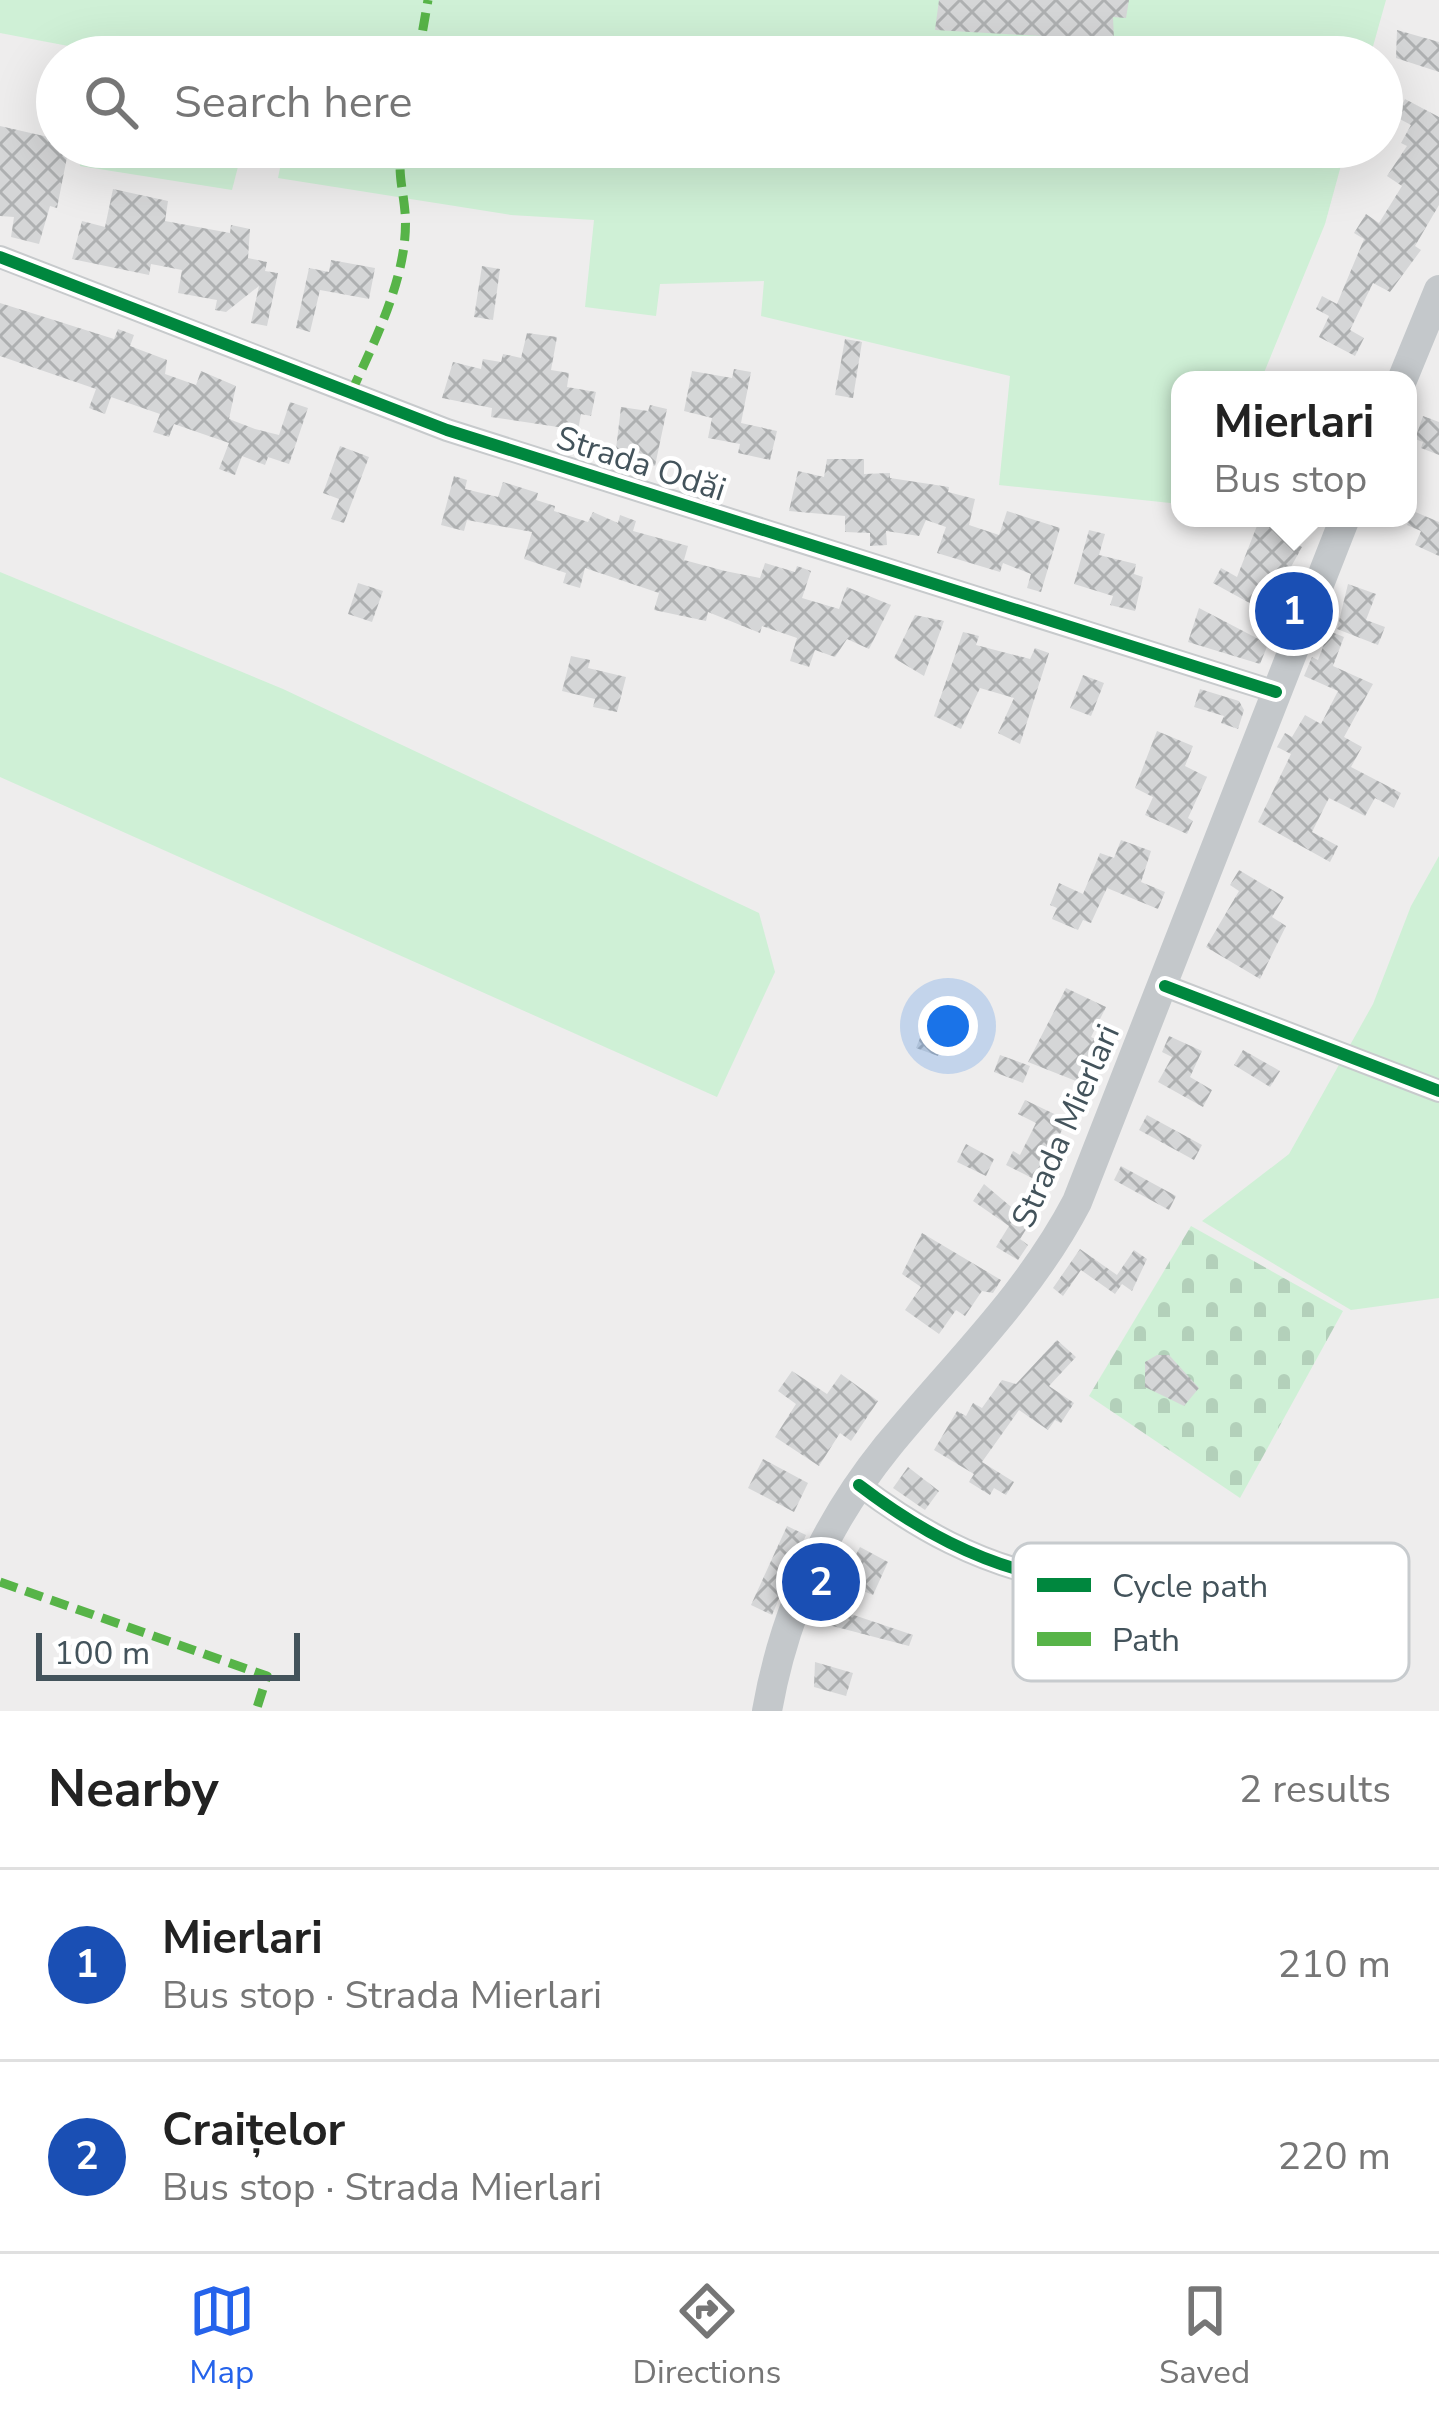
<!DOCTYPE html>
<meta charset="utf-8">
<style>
:root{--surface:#fff;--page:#f2f2f2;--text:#222;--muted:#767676;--line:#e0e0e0;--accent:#2563eb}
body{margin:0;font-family:"Nunito Sans",sans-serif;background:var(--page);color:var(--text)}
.scale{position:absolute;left:36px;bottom:30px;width:264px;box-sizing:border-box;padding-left:12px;border:6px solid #43535b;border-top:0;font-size:33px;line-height:42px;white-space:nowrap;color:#43535b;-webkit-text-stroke:9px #fff;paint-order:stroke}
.you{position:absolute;left:948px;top:1026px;width:42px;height:42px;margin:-30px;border:9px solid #fff;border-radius:50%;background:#1a73e8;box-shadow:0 0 0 18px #1a73e833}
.badge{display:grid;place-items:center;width:78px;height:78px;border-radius:50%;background:var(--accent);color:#fff;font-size:39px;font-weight:700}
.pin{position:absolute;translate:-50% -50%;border:6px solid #fff;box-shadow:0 3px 12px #0006}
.popup{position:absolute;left:1171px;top:371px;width:246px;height:156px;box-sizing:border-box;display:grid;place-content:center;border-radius:24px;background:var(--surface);filter:drop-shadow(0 3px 9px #0005);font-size:39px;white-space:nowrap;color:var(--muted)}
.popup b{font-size:45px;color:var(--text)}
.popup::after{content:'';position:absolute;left:50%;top:100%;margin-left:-24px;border:24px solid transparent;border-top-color:var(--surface)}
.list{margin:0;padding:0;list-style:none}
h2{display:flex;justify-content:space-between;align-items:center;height:156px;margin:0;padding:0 48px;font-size:51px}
h2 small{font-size:39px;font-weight:400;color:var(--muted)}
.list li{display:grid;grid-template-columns:78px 1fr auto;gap:36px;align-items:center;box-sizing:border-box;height:192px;padding:0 48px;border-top:3px solid var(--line)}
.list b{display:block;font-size:45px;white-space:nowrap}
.list p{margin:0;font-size:39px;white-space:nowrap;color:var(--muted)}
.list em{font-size:39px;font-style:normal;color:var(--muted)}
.icon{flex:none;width:66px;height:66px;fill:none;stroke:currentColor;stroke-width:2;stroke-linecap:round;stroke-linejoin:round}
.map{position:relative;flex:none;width:1439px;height:1711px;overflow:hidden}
.search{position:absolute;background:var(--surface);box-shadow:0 12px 48px #0002;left:36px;right:36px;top:36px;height:132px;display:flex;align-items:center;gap:30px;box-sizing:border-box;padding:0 42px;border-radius:66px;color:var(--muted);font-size:45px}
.sheet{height:540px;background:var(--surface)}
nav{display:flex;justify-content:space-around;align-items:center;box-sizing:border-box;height:168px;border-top:3px solid var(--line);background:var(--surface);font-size:33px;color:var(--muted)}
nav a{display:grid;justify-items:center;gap:6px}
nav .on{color:var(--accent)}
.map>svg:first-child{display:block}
</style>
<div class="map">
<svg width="1439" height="1711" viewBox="0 0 1439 1711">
<defs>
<pattern id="cemetery-stones" width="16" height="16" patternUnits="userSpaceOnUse" patternTransform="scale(3)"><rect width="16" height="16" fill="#cff0d6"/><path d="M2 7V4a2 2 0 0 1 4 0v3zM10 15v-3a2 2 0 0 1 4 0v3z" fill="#b3d0ba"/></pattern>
<pattern id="building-cross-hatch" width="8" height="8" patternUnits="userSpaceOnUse" patternTransform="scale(3)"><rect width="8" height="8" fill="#d5d6d7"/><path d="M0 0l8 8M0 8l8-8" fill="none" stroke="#aeb0b1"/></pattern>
</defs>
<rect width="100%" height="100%" fill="#eeeded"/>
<!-- green -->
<g fill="#cff0d6">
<path d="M 0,0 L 1386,0 L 1370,57 L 100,57 L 100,52 L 0,33 Z"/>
<path d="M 83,147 L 243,147 L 232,190 L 80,166 Z"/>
<path d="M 261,147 L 1346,147 L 1325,224 L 1261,380 L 1180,380 L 1180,504 L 999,485 L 1010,376 L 761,316 L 764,281 L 660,284 L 656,316 L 585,307 L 594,220 L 511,215 L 278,178 L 283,153 Z"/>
<path d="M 0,572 L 283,689 L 759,913 L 775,972 L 717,1097 L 0,777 Z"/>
<path d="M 1439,856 L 1439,1298 L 1351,1310 L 1202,1221 L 1289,1154 L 1373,1004 L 1411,906 Z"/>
</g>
<!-- cemetery -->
<path fill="url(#cemetery-stones)" d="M 1191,1226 L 1343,1311 L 1240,1498 L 1089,1396 Z"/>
<!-- building -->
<g fill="url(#building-cross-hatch)">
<path d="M 939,0 L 1129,0 L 1126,18 L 1113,17 L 1114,40 L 935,30 Z"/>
<path d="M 1397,30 L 1439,42 L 1439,72 L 1396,58 Z"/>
<path d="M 1405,99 L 1439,117 L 1439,205 L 1415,246 L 1421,250 L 1390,292 L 1373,283 L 1350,330 L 1364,338 L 1355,356 L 1319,337 L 1329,316 L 1316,309 L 1322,296 L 1337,304 L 1364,239 L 1354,233 L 1366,214 L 1379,223 L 1402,186 L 1387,176 L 1407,146 L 1401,143 L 1411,125 L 1396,117 Z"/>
<path d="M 0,126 L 57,139 L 57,147 L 69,147 L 57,208 L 50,206 L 39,244 L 11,237 L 14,217 L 0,216 Z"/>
<path d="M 113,189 L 168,201 L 165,221 L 230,233 L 231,225 L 250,229 L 248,258 L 267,262 L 265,271 L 278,273 L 267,326 L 251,323 L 259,286 L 226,312 L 215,310 L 217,300 L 178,293 L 182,270 L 151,264 L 149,275 L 72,259 L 82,221 L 105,227 Z"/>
<path d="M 331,260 L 375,268 L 369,299 L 320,290 L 310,332 L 296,328 L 309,268 L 329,272 Z"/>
<path d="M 482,266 L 500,269 L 493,320 L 474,317 Z"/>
<path d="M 0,303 L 114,339 L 118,329 L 134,335 L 130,346 L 167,360 L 165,374 L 196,385 L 201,371 L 236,386 L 229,419 L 255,429 L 279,435 L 290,402 L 308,408 L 289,464 L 268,457 L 265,465 L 242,456 L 235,475 L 219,469 L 229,443 L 174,424 L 169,437 L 153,432 L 160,414 L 111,397 L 105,414 L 89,408 L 96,389 L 0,356 Z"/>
<path d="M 527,333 L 557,337 L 551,370 L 569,373 L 567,387 L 596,392 L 591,416 L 581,414 L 578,430 L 491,417 L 492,408 L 442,398 L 453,362 L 481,369 L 483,359 L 501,362 L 503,354 L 521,358 Z"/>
<path d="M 845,339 L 862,342 L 853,398 L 835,395 Z"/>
<path d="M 734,369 L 751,372 L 741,423 L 777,431 L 770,460 L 738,453 L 740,444 L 708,438 L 712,418 L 684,411 L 692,371 L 732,378 Z"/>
<path d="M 650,405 L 667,409 L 655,466 L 638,462 L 640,453 L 616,449 L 621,407 L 648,411 Z"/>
<path d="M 1423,416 L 1439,422 L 1439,455 L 1421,448 L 1423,442 L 1415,439 Z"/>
<path d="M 340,446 L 369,457 L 344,523 L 331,519 L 339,499 L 323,493 Z"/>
<path d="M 827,459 L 864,459 L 864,474 L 890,473 L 890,478 L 949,487 L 948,492 L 975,499 L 969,525 L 999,535 L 1007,511 L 1060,528 L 1041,592 L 1027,588 L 1031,574 L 1003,563 L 1000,572 L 937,553 L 946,527 L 926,520 L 919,536 L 886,531 L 887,545 L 870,546 L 870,533 L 845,532 L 845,516 L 789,511 L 798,471 L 824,477 Z"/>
<path d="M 454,476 L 467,480 L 465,489 L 498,497 L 503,482 L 538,493 L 536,500 L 555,506 L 554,511 L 588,522 L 593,512 L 618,523 L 620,515 L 636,521 L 633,531 L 688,546 L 684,560 L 725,571 L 760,578 L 765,563 L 795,572 L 797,566 L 811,571 L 802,598 L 839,609 L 847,587 L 891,605 L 869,649 L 847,639 L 835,657 L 815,650 L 809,667 L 790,661 L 797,638 L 762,626 L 760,633 L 708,612 L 706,621 L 654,610 L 659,593 L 585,568 L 580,588 L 563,583 L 566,573 L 524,559 L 532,532 L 467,520 L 464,531 L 441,525 Z"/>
<path d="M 1413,511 L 1439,522 L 1439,556 L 1415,545 L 1421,531 L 1407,525 Z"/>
<path d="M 1260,518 L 1304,518 L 1292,542 L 1302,547 L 1266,612 L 1213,583 L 1221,568 L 1237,577 Z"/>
<path d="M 1089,530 L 1105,534 L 1099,555 L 1136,564 L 1134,574 L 1143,577 L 1135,611 L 1110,605 L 1113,596 L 1074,584 Z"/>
<path d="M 358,583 L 383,591 L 372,622 L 348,614 Z"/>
<path d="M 1348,584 L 1376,594 L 1366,620 L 1385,627 L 1378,645 L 1337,629 Z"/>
<path d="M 1199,608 L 1268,644 L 1260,664 L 1188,642 Z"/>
<path d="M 915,615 L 944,621 L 924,676 L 894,658 Z"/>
<path d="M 1329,631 L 1344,637 L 1333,666 L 1373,684 L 1344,737 L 1362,747 L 1351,767 L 1401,793 L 1394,808 L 1375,798 L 1365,816 L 1329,798 L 1312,832 L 1338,846 L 1330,862 L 1258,822 L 1291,754 L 1277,747 L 1285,733 L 1292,737 L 1305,715 L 1321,724 L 1338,691 L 1304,676 L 1312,657 L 1318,660 Z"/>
<path d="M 963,632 L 979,636 L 976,645 L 1030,659 L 1035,648 L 1049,653 L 1020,744 L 998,733 L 1014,698 L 980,688 L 961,729 L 934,716 Z"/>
<path d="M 571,656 L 590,660 L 588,668 L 626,677 L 617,712 L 593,707 L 595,699 L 562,691 Z"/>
<path d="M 1083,675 L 1104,683 L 1091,716 L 1070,708 Z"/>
<path d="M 1200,689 L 1239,701 L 1244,710 L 1238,729 L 1221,723 L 1224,716 L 1194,707 Z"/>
<path d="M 1157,731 L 1193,746 L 1185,766 L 1207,777 L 1188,818 L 1193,821 L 1187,834 L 1145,815 L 1153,797 L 1135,788 Z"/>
<path d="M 1121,840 L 1151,851 L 1141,882 L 1165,892 L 1158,909 L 1107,888 L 1091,923 L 1083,920 L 1078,930 L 1052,919 L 1057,908 L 1050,905 L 1059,883 L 1083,894 L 1100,853 L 1114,858 Z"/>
<path d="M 1239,870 L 1284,897 L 1272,917 L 1286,926 L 1260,979 L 1206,947 L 1239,891 L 1230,885 Z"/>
<path d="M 1066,988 L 1106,1007 L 1091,1037 L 1110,1046 L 1100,1066 L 1090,1061 L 1081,1083 L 1028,1062 Z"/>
<path d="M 925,1025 L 947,1033 L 938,1056 L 916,1048 Z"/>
<path d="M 1169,1036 L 1202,1051 L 1190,1077 L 1212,1090 L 1203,1107 L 1158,1082 L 1172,1057 L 1162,1052 Z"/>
<path d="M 1243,1050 L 1280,1071 L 1270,1087 L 1234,1065 Z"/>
<path d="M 1000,1055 L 1030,1066 L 1023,1083 L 994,1072 Z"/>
<path d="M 1025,1100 L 1067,1120 L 1053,1148 L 1066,1155 L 1046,1185 L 1006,1165 L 1013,1151 L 1020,1155 L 1036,1123 L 1018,1114 Z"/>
<path d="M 1147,1115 L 1202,1145 L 1194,1160 L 1139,1130 Z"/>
<path d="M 966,1144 L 994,1159 L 986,1176 L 957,1162 Z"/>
<path d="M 1121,1166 L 1176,1196 L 1169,1210 L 1114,1180 Z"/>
<path d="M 984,1184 L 1030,1223 L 1020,1239 L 1028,1245 L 1018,1260 L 996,1247 L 1009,1226 L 973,1201 Z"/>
<path d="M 922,1233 L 1001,1280 L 993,1293 L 982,1291 L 965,1316 L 956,1310 L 939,1334 L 905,1310 L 921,1287 L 902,1274 Z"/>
<path d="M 1080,1249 L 1117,1275 L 1134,1250 L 1147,1259 L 1132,1291 L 1122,1284 L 1115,1294 L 1081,1270 L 1063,1296 L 1053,1288 Z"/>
<path d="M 1057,1340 L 1076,1357 L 1049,1386 L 1074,1403 L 1061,1423 L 1055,1420 L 1048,1430 L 1019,1410 L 982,1462 L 1014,1482 L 1006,1495 L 994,1488 L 990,1495 L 969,1482 L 974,1474 L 934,1450 L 957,1411 L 966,1416 L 973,1403 L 982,1408 L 1002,1380 L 1016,1384 Z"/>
<path d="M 1157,1355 L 1169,1355 L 1199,1388 L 1184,1406 L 1145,1387 L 1145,1362 Z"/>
<path d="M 792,1371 L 827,1394 L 841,1374 L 878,1401 L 851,1441 L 840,1433 L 819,1466 L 775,1437 L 796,1404 L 778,1391 Z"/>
<path d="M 763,1459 L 808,1483 L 794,1512 L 748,1488 Z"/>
<path d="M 908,1467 L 939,1491 L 925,1510 L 893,1488 Z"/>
<path d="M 787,1526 L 806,1535 L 772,1615 L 751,1605 Z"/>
<path d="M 860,1547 L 888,1562 L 873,1595 L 851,1586 L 859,1568 L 851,1564 Z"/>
<path d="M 827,1606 L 913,1635 L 909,1646 L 821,1623 Z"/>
<path d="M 815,1662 L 853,1673 L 846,1696 L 814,1687 Z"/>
</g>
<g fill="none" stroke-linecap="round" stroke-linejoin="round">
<!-- minor -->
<g stroke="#c7cacc" stroke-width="24">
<path d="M 0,257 L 447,430 L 1276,692"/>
<path d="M 1165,986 L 1439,1091"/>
<path d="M 859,1485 C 1007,1598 1105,1587 1281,1598"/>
</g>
<!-- major -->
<g stroke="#c4c8cb" stroke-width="30">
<path d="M 1402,380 L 1439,290"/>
<path d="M 767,1711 C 784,1614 825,1524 887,1447 C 953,1366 1028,1296 1077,1202 L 1345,518"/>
</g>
<!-- quiet -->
<g stroke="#57b448" stroke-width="9" stroke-dasharray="18 9" stroke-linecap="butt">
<path d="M 418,57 L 428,0"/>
<path d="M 351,393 C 375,340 410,272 405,212 C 403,188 397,172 402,147"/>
<path d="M 0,1582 L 267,1676 L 256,1711"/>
</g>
<!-- cycleway casing -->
<g stroke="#fff" stroke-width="20">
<g id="cycleway">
<path d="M 0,257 L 447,430 L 1276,692"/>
<path d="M 1165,986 L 1439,1091"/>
<path d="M 859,1485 C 1007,1598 1105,1587 1281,1598"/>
</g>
</g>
<!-- cycleway -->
<use href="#cycleway" stroke="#00873e" stroke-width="12"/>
</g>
<g text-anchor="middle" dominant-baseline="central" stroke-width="9" stroke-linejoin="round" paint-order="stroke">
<!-- street labels -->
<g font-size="33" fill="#43535b" stroke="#fff">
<text transform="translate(641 464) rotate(18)">Strada Odăi</text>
<text transform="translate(1066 1126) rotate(-66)">Strada Mierlari</text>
</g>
</g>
<!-- legend -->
<rect x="1013" y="1543" width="396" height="138" rx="18" fill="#fff" stroke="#c7cbce" stroke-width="3"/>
<rect x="1037" y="1578" width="54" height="14" fill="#00873e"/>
<rect x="1037" y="1632" width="54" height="14" fill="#57b448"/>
<g font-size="33" fill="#43535b">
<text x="1112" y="1597">Cycle path</text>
<text x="1112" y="1651">Path</text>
</g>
</svg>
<div class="scale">100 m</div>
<div class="you"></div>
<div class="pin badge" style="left:1294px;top:611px;background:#1a4fb4">1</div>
<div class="popup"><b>Mierlari</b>Bus stop</div>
<div class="pin badge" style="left:821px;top:1582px;background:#1a4fb4">2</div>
<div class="search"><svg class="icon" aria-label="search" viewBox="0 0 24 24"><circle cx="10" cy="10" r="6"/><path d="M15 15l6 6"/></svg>Search here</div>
</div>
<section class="sheet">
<h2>Nearby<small>2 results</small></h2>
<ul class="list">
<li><span class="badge" style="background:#1a4fb4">1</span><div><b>Mierlari</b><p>Bus stop · Strada Mierlari</p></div><em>210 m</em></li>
<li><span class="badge" style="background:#1a4fb4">2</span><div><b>Craițelor</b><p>Bus stop · Strada Mierlari</p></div><em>220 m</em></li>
</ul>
</section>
<nav>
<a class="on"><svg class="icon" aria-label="map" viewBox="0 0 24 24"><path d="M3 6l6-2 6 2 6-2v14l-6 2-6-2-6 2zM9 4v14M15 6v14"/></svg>Map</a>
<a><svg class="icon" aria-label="directions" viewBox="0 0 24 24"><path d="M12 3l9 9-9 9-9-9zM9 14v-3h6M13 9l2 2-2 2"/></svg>Directions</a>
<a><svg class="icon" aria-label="saved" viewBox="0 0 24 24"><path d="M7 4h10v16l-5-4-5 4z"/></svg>Saved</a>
</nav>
